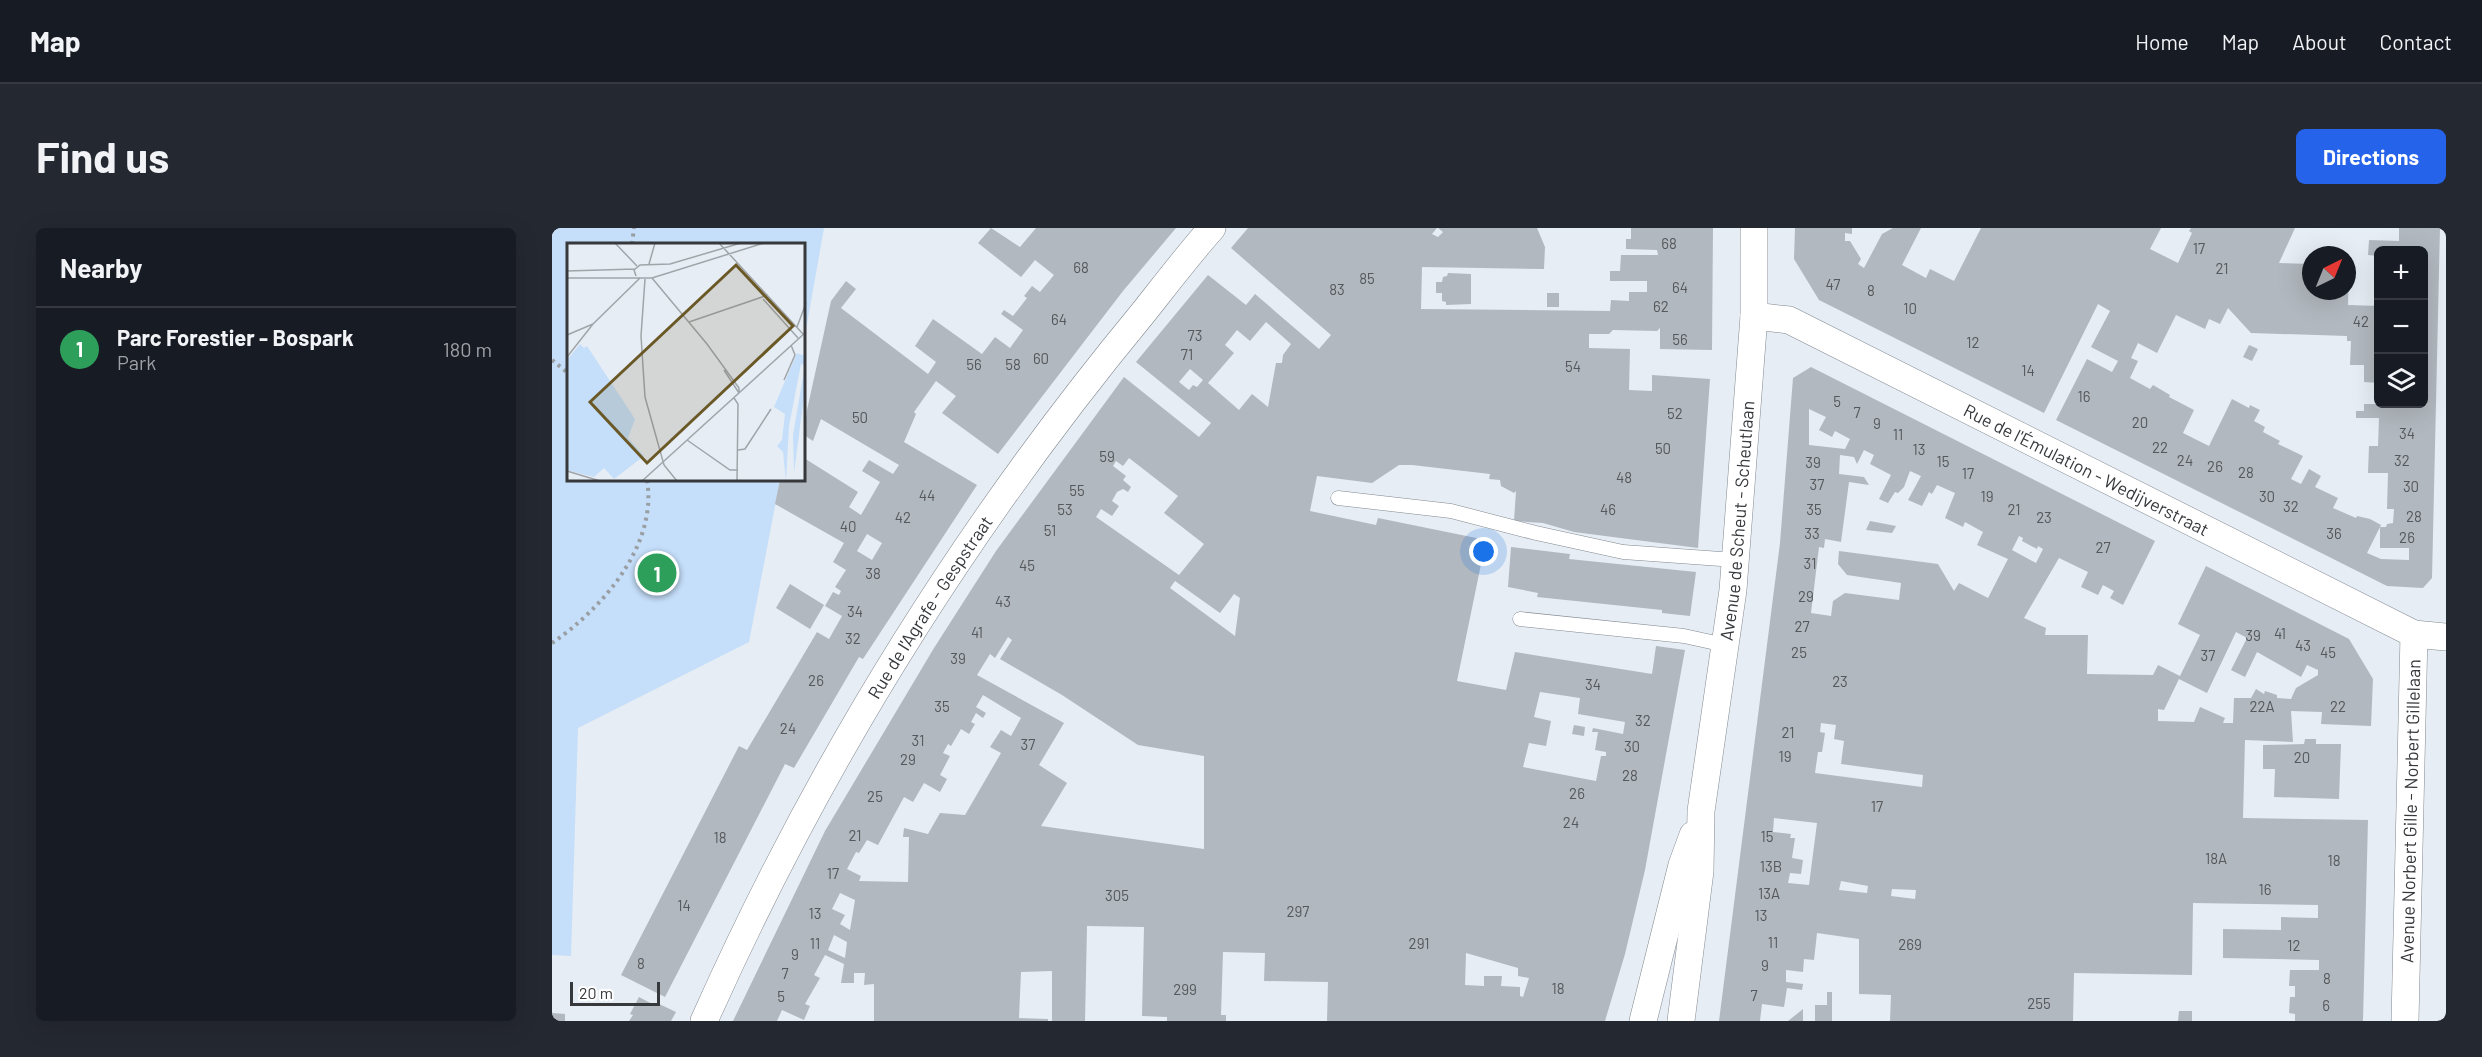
<!DOCTYPE html>
<meta charset="utf-8">
<style>
:root{--surface:#171b24;--page:#242831;--text:#f1f3f6;--muted:#9ea1a6;--line:#363941;--accent:#2563eb}
body{margin:0;font-family:Barlow,sans-serif;background:var(--page);color:var(--text)}
.controls{position:absolute;right:18px;top:18px;display:grid;overflow:hidden;border-radius:9px;box-shadow:0 6px 24px #0002}
.controls button{width:54px;height:54px;display:grid;place-items:center;padding:0;border:0;border-bottom:2px solid var(--line);background:var(--surface);color:var(--text);font:30px sans-serif}
.compass{position:absolute;left:1750px;top:18px;width:54px;height:54px;border-radius:50%;background:var(--surface);box-shadow:0 6px 24px #0002;rotate:43deg}
.scale{position:absolute;left:18px;bottom:15px;width:90px;box-sizing:border-box;padding-left:6px;border:3px solid #36383b;border-top:0;font-size:16px;line-height:21px;white-space:nowrap;color:#36383b;-webkit-text-stroke:4px #fff;paint-order:stroke}
.you{position:absolute;left:932px;top:324px;width:21px;height:21px;margin:-15px;border:4px solid #fff;border-radius:50%;background:#1a73e8;box-shadow:0 0 0 9px #1a73e833}
.badge{display:grid;place-items:center;width:39px;height:39px;border-radius:50%;background:var(--accent);color:#fff;font-size:20px;font-weight:700}
.pin{position:absolute;translate:-50% -50%;border:3px solid #fff;box-shadow:0 2px 6px #0006}
.list{margin:0;padding:0;list-style:none}
h2{display:flex;justify-content:space-between;align-items:center;height:78px;margin:0;padding:0 24px;font-size:26px}
h2 small{font-size:20px;font-weight:400;color:var(--muted)}
.list li{display:grid;grid-template-columns:39px 1fr auto;gap:18px;align-items:center;box-sizing:border-box;height:84px;padding:0 24px;border-top:2px solid var(--line)}
.list b{display:block;font-size:22px;white-space:nowrap}
.list p{margin:0;font-size:20px;white-space:nowrap;color:var(--muted)}
.list em{font-size:20px;font-style:normal;color:var(--muted)}
.icon{flex:none;width:33px;height:33px;fill:none;stroke:currentColor;stroke-width:2;stroke-linecap:round;stroke-linejoin:round}
.map{position:relative;flex:none;width:1894px;height:793px;overflow:hidden;border-radius:9px}
header{display:flex;align-items:center;gap:36px;box-sizing:border-box;height:84px;padding:0 30px;background:var(--surface);border-bottom:2px solid var(--line)}
header strong{font-size:28px}
nav{display:flex;gap:33px;margin-inline-start:auto;font-size:21px}
.intro{display:flex;align-items:center;justify-content:space-between;box-sizing:border-box;height:144px;padding:0 36px}
h1{margin:0;font-size:42px}
.button{padding:15px 27px;border-radius:9px;background:var(--accent);color:#fff;font-size:21px;font-weight:700}
main{display:flex;gap:36px;padding:0 36px}
aside{flex:1;background:var(--surface);border-radius:9px;box-shadow:0 6px 24px #0002}
.map>svg:first-child{display:block}
</style>
<header>
<strong>Map</strong>
<nav><a>Home</a><a>Map</a><a>About</a><a>Contact</a></nav>
</header>
<div class="intro"><h1>Find us</h1><a class="button">Directions</a></div>
<main>
<aside>
<h2>Nearby<small></small></h2>
<ul class="list">
<li><span class="badge" style="background:#2e9e5b">1</span><div><b>Parc Forestier - Bospark</b><p>Park</p></div><em>180 m</em></li>
</ul>
</aside>
<div class="map">
<svg width="1894" height="793" viewBox="0 0 1894 793">
<rect width="100%" height="100%" fill="#e6edf4"/>
<!-- green -->
<path fill="#c5def9" d="M 0,0 L 272,0 L 252,113 L 252,16 L 16,16 L 16,252 L 228,252 L 197,414 L 26,500 L 19,728 L 0,727 Z"/>
<!-- building -->
<g fill="#b2b8bf" fill-rule="evenodd">
<path d="M 439,0 L 468,19 L 484,0 L 624,0 L 571,63 L 446,226 L 390,185 L 404,168 L 384,153 L 362,184 L 364,186 L 352,214 L 425,257 L 311,431 L 307,429 L 242,540 L 233,536 L 113,769 L 69,747 L 187,518 L 195,522 L 265,404 L 277,411 L 290,388 L 273,378 L 281,364 L 287,367 L 289,363 L 283,359 L 294,342 L 281,334 L 292,315 L 223,276 L 228,252 L 252,252 L 252,230 L 306,264 L 297,279 L 309,287 L 328,254 L 310,243 L 317,232 L 341,246 L 347,237 L 269,191 L 261,213 L 252,207 L 255,182 L 279,73 L 294,53 L 304,61 L 289,80 L 376,146 L 384,134 L 363,118 L 381,91 L 430,126 L 443,109 L 458,120 L 471,102 L 449,86 L 452,82 L 461,88 L 475,70 L 472,68 L 480,58 L 488,64 L 502,47 L 483,32 L 469,49 L 426,15 ZM 315,306 L 330,315 L 320,332 L 305,323 Z"/>
<path d="M 696,0 L 885,0 L 880,6 L 886,9 L 891,4 L 886,0 L 985,0 L 993,19 L 992,41 L 870,39 L 869,81 L 1058,83 L 1059,72 L 1077,73 L 1077,64 L 1095,64 L 1095,53 L 1058,53 L 1058,43 L 1068,43 L 1069,27 L 1106,27 L 1105,22 L 1074,21 L 1074,11 L 1079,11 L 1079,0 L 1161,0 L 1160,122 L 1108,121 L 1108,100 L 1105,103 L 1061,102 L 1057,106 L 1037,106 L 1037,120 L 1078,121 L 1077,162 L 1100,163 L 1100,147 L 1158,151 L 1146,320 L 1022,304 L 991,295 L 962,293 L 964,263 L 962,265 L 949,258 L 948,252 L 937,251 L 938,246 L 860,237 L 847,237 L 820,255 L 765,248 L 758,283 L 824,297 L 826,290 L 934,312 L 905,453 L 954,462 L 963,424 L 1100,446 L 1104,418 L 1133,422 L 1093,642 L 1073,726 L 1053,793 L 775,793 L 776,754 L 712,753 L 713,725 L 671,724 L 669,787 L 674,787 L 674,793 L 615,793 L 615,789 L 590,788 L 592,699 L 535,698 L 533,793 L 500,793 L 500,743 L 469,744 L 467,790 L 496,791 L 496,793 L 322,793 L 322,756 L 312,757 L 313,745 L 302,745 L 302,755 L 289,755 L 292,736 L 273,727 L 262,747 L 268,750 L 253,776 L 258,778 L 252,792 L 230,782 L 225,793 L 181,793 L 273,603 L 382,420 L 444,323 L 572,149 L 647,209 L 659,195 L 584,134 L 656,47 L 694,77 L 703,66 L 767,121 L 779,107 L 679,20 ZM 714,94 L 739,116 L 731,127 L 730,135 L 724,135 L 716,179 L 700,166 L 687,182 L 656,155 L 682,125 L 673,117 L 685,102 L 698,113 ZM 638,141 L 651,152 L 645,159 L 641,157 L 637,162 L 627,154 ZM 577,230 L 626,268 L 612,285 L 652,316 L 627,347 L 544,289 L 549,281 L 560,288 L 567,278 L 560,273 L 565,264 L 571,261 L 576,264 L 579,259 L 571,252 L 574,248 L 561,238 L 564,233 L 571,238 ZM 623,353 L 668,385 L 682,366 L 688,370 L 683,408 L 618,360 ZM 456,409 L 460,412 L 448,431 L 510,467 L 586,517 L 652,528 L 652,621 L 489,598 L 515,555 L 487,537 L 512,495 L 425,447 L 438,426 L 443,430 ZM 988,464 L 1028,470 L 1026,486 L 1073,494 L 1071,506 L 1041,500 L 1040,504 L 1046,504 L 1043,522 L 1054,524 L 1054,528 L 1049,528 L 1044,553 L 971,539 L 977,515 L 994,518 L 999,493 L 982,489 ZM 431,467 L 469,490 L 459,508 L 449,502 L 438,519 L 449,525 L 413,587 L 388,585 L 376,606 L 352,600 L 351,609 L 357,609 L 356,654 L 307,653 L 309,648 L 295,641 L 304,624 L 307,625 L 315,612 L 326,617 L 352,569 L 361,574 L 372,555 L 388,564 L 395,551 L 388,547 L 398,528 L 391,525 L 396,516 L 399,518 L 409,501 L 417,506 L 423,496 L 419,494 L 424,485 L 431,490 L 434,485 L 424,479 ZM 288,665 L 303,672 L 298,702 L 288,696 L 293,687 L 280,681 ZM 282,707 L 295,714 L 293,730 L 276,722 ZM 914,725 L 966,740 L 966,748 L 977,750 L 971,769 L 968,768 L 968,759 L 949,758 L 950,748 L 932,748 L 932,758 L 913,757 Z"/>
<path d="M 1243,0 L 1300,0 L 1300,6 L 1293,5 L 1293,13 L 1298,13 L 1309,31 L 1306,36 L 1312,40 L 1330,6 L 1341,0 L 1369,0 L 1350,37 L 1374,50 L 1378,41 L 1402,53 L 1429,0 L 1609,0 L 1598,21 L 1626,35 L 1640,5 L 1637,3 L 1639,0 L 1743,0 L 1727,35 L 1759,36 L 1759,63 L 1795,63 L 1795,37 L 1797,37 L 1796,77 L 1826,78 L 1826,155 L 1812,154 L 1812,137 L 1798,137 L 1799,113 L 1795,113 L 1795,108 L 1699,105 L 1676,80 L 1668,96 L 1657,91 L 1653,101 L 1624,87 L 1605,125 L 1586,115 L 1579,130 L 1586,133 L 1578,150 L 1598,161 L 1601,157 L 1618,167 L 1617,169 L 1642,182 L 1631,205 L 1657,218 L 1680,171 L 1697,180 L 1698,177 L 1708,182 L 1702,193 L 1713,199 L 1711,204 L 1728,213 L 1726,216 L 1751,228 L 1739,251 L 1749,256 L 1757,241 L 1769,248 L 1763,259 L 1786,270 L 1781,280 L 1804,290 L 1805,288 L 1818,291 L 1829,297 L 1815,325 L 1829,331 L 1857,332 L 1857,320 L 1828,320 L 1828,299 L 1834,299 L 1835,296 L 1841,295 L 1842,281 L 1835,281 L 1836,245 L 1816,245 L 1817,218 L 1826,218 L 1827,190 L 1804,190 L 1804,183 L 1812,183 L 1812,176 L 1872,176 L 1872,22 L 1826,22 L 1826,28 L 1816,27 L 1817,12 L 1847,13 L 1847,0 L 1888,0 L 1880,350 L 1871,360 L 1835,358 L 1504,192 L 1535,131 L 1560,144 L 1566,133 L 1539,119 L 1558,83 L 1546,76 L 1492,185 L 1267,72 L 1242,31 Z"/>
<path d="M 896,45 L 919,46 L 919,76 L 894,77 L 894,74 L 890,73 L 890,65 L 884,65 L 884,54 L 890,54 L 891,49 L 895,48 Z"/>
<rect x="995" y="65" width="12" height="14"/>
<path d="M 1697,117 L 1706,121 L 1700,133 L 1691,129 Z"/>
<path d="M 1259,139 L 1603,313 L 1571,377 L 1558,370 L 1562,363 L 1551,357 L 1546,367 L 1529,359 L 1536,344 L 1507,330 L 1472,390 L 1494,400 L 1493,407 L 1536,407 L 1535,446 L 1601,447 L 1606,437 L 1628,448 L 1648,407 L 1626,396 L 1654,338 L 1797,411 L 1821,451 L 1819,498 L 1769,496 L 1770,484 L 1739,483 L 1741,514 L 1693,512 L 1691,590 L 1816,592 L 1811,793 L 1743,793 L 1743,786 L 1737,785 L 1738,769 L 1743,769 L 1743,758 L 1737,758 L 1738,742 L 1767,742 L 1767,732 L 1671,730 L 1671,701 L 1729,702 L 1729,689 L 1766,690 L 1766,677 L 1641,675 L 1640,747 L 1522,745 L 1521,793 L 1338,793 L 1339,767 L 1307,766 L 1307,711 L 1265,705 L 1262,732 L 1252,731 L 1251,744 L 1234,742 L 1234,754 L 1251,756 L 1250,762 L 1235,760 L 1232,779 L 1210,776 L 1208,793 L 1167,793 L 1228,315 L 1241,150 ZM 1257,181 L 1274,189 L 1267,202 L 1280,209 L 1283,203 L 1298,211 L 1293,221 L 1257,217 ZM 1312,222 L 1322,227 L 1318,236 L 1339,247 L 1327,271 L 1336,275 L 1343,264 L 1346,265 L 1352,259 L 1358,243 L 1369,248 L 1356,272 L 1370,278 L 1377,264 L 1380,266 L 1385,257 L 1403,265 L 1393,290 L 1411,299 L 1413,294 L 1431,304 L 1425,317 L 1456,331 L 1436,370 L 1407,355 L 1402,363 L 1386,336 L 1287,323 L 1286,336 L 1295,347 L 1349,355 L 1347,372 L 1293,365 L 1281,373 L 1279,388 L 1259,385 L 1267,319 L 1272,320 L 1273,311 L 1289,314 L 1297,254 L 1317,257 L 1312,249 L 1287,246 L 1288,227 L 1302,229 L 1305,236 ZM 1467,308 L 1471,310 L 1470,313 L 1485,321 L 1486,318 L 1491,321 L 1484,335 L 1460,322 ZM 1684,404 L 1695,410 L 1679,442 L 1693,449 L 1705,424 L 1749,449 L 1755,437 L 1766,442 L 1766,447 L 1744,460 L 1739,471 L 1725,470 L 1725,467 L 1713,463 L 1712,466 L 1704,461 L 1699,470 L 1682,470 L 1681,495 L 1671,495 L 1673,490 L 1648,479 L 1642,494 L 1606,493 L 1606,481 L 1612,482 L 1627,451 L 1655,465 ZM 1269,495 L 1284,497 L 1282,511 L 1292,513 L 1289,536 L 1371,547 L 1370,559 L 1263,545 L 1266,524 L 1270,524 L 1273,505 L 1268,504 ZM 1222,590 L 1265,595 L 1257,657 L 1236,655 L 1238,645 L 1249,646 L 1251,632 L 1240,630 L 1243,610 L 1238,610 L 1239,606 L 1221,604 ZM 1289,653 L 1316,658 L 1315,665 L 1287,662 ZM 1340,661 L 1364,662 L 1363,671 L 1339,668 Z"/>
<path d="M 1318,293 L 1344,298 L 1340,305 L 1314,302 Z"/>
<path d="M 959,319 L 1018,326 L 1017,331 L 1144,344 L 1138,388 L 1110,385 L 1110,382 L 985,369 L 986,365 L 956,359 Z"/>
<path d="M 238,356 L 272,377 L 258,401 L 224,380 Z"/>
<path d="M 1022,497 L 1033,499 L 1032,508 L 1020,506 Z"/>
<path d="M 1753,511 L 1764,511 L 1764,516 L 1789,516 L 1787,571 L 1722,569 L 1723,541 L 1711,541 L 1711,517 L 1752,516 Z"/>
<path d="M 1275,764 L 1280,764 L 1280,793 L 1263,793 L 1263,777 L 1275,777 Z"/>
<path d="M 87,769 L 104,778 L 105,775 L 124,784 L 119,793 L 77,793 L 81,787 L 78,786 Z"/>
<path d="M 1251,781 L 1251,793 L 1236,793 Z"/>
<path d="M 1627,783 L 1640,783 L 1640,793 L 1626,793 Z"/>
<path d="M 0,785 L 13,786 L 13,793 L 0,793 Z"/>
</g>
<g fill="none" stroke-linecap="round" stroke-linejoin="round">
<!-- lane casing -->
<g stroke="#838990" stroke-width="15">
<g id="lane">
<path d="M 786,270 L 899,283 L 984,305 L 1071,324 L 1183,332"/>
<path d="M 968,391 L 1132,408 L 1173,417"/>
</g>
</g>
<!-- street casing -->
<g stroke="#838990" stroke-width="28">
<g id="street">
<path id="s1" d="M 1202,88 L 1237,92 L 1862,406 L 1894,409"/>
<path id="s2" d="M 152,793 C 265,539 414,299 591,85 C 614,56 636,27 660,0"/>
<path d="M 1091,793 L 1130,637 L 1141,607"/>
<path id="s3" d="M 1129,793 L 1148,643 L 1149,583 L 1181,362 L 1202,88 L 1202,0"/>
<path id="s4" d="M 1853,793 L 1862,406"/>
</g>
</g>
<!-- path -->
<g stroke="#999ea3" stroke-width="4" stroke-dasharray="3 4.5" stroke-linecap="butt">
<path d="M 80,16 L 82,0"/>
<path d="M 0,132 L 16,145"/>
<path d="M 0,415 C 50,381 106,317 95,252"/>
</g>
<!-- lane -->
<use href="#lane" stroke="#fff" stroke-width="14"/>
<!-- street -->
<use href="#street" stroke="#fff" stroke-width="27"/>
</g>
<g text-anchor="middle" dominant-baseline="central" stroke-width="6" stroke-linejoin="round" paint-order="stroke">
<!-- number labels -->
<g font-size="15" fill="#55585c">
<text x="1117" y="15">68</text>
<text x="1647" y="20">17</text>
<text x="529" y="39">68</text>
<text x="1670" y="40">21</text>
<text x="815" y="50">85</text>
<text x="1281" y="56">47</text>
<text x="1128" y="59">64</text>
<text x="785" y="61">83</text>
<text x="1319" y="62">8</text>
<text x="1109" y="78">62</text>
<text x="1358" y="80">10</text>
<text x="507" y="91">64</text>
<text x="1809" y="93">42</text>
<text x="643" y="107">73</text>
<text x="1128" y="111">56</text>
<text x="1421" y="114">12</text>
<text x="635" y="126">71</text>
<text x="489" y="130">60</text>
<text x="422" y="136">56</text>
<text x="461" y="136">58</text>
<text x="1021" y="138">54</text>
<text x="1476" y="142">14</text>
<text x="1532" y="168">16</text>
<text x="1285" y="173">5</text>
<text x="1305" y="184">7</text>
<text x="1123" y="185">52</text>
<text x="308" y="189">50</text>
<text x="1588" y="194">20</text>
<text x="1325" y="195">9</text>
<text x="1855" y="205">34</text>
<text x="1346" y="206">11</text>
<text x="1608" y="219">22</text>
<text x="1111" y="220">50</text>
<text x="1367" y="221">13</text>
<text x="555" y="228">59</text>
<text x="1633" y="232">24</text>
<text x="1850" y="232">32</text>
<text x="1391" y="233">15</text>
<text x="1261" y="234">39</text>
<text x="1663" y="238">26</text>
<text x="1694" y="244">28</text>
<text x="1416" y="245">17</text>
<text x="1072" y="249">48</text>
<text x="1265" y="256">37</text>
<text x="1859" y="258">30</text>
<text x="525" y="262">55</text>
<text x="375" y="267">44</text>
<text x="1435" y="268">19</text>
<text x="1715" y="268">30</text>
<text x="1739" y="278">32</text>
<text x="513" y="281">53</text>
<text x="1056" y="281">46</text>
<text x="1262" y="281">35</text>
<text x="1462" y="281">21</text>
<text x="1862" y="288">28</text>
<text x="351" y="289">42</text>
<text x="1492" y="289">23</text>
<text x="296" y="298">40</text>
<text x="498" y="302">51</text>
<text x="1260" y="305">33</text>
<text x="1782" y="305">36</text>
<text x="1855" y="309">26</text>
<text x="1551" y="319">27</text>
<text x="1258" y="335">31</text>
<text x="475" y="337">45</text>
<text x="321" y="345">38</text>
<text x="1254" y="368">29</text>
<text x="451" y="373">43</text>
<text x="303" y="383">34</text>
<text x="1250" y="398">27</text>
<text x="425" y="404">41</text>
<text x="1728" y="405">41</text>
<text x="1701" y="407">39</text>
<text x="301" y="410">32</text>
<text x="1751" y="417">43</text>
<text x="1247" y="424">25</text>
<text x="1776" y="424">45</text>
<text x="1656" y="427">37</text>
<text x="406" y="430">39</text>
<text x="264" y="452">26</text>
<text x="1288" y="453">23</text>
<text x="1041" y="456">34</text>
<text x="390" y="478">35</text>
<text x="1710" y="478">22A</text>
<text x="1786" y="478">22</text>
<text x="1091" y="492">32</text>
<text x="236" y="500">24</text>
<text x="1236" y="504">21</text>
<text x="366" y="512">31</text>
<text x="476" y="516">37</text>
<text x="1080" y="518">30</text>
<text x="1233" y="528">19</text>
<text x="1750" y="529">20</text>
<text x="356" y="531">29</text>
<text x="1078" y="547">28</text>
<text x="1025" y="565">26</text>
<text x="323" y="568">25</text>
<text x="1325" y="578">17</text>
<text x="1019" y="594">24</text>
<text x="303" y="607">21</text>
<text x="1215" y="608">15</text>
<text x="168" y="609">18</text>
<text x="1664" y="630">18A</text>
<text x="1782" y="632">18</text>
<text x="1219" y="638">13B</text>
<text x="281" y="645">17</text>
<text x="1713" y="661">16</text>
<text x="1217" y="665">13A</text>
<text x="565" y="667">305</text>
<text x="132" y="677">14</text>
<text x="746" y="683">297</text>
<text x="263" y="685">13</text>
<text x="1209" y="687">13</text>
<text x="1221" y="714">11</text>
<text x="263" y="715">11</text>
<text x="867" y="715">291</text>
<text x="1358" y="716">269</text>
<text x="1742" y="717">12</text>
<text x="243" y="726">9</text>
<text x="89" y="735">8</text>
<text x="1213" y="737">9</text>
<text x="233" y="745">7</text>
<text x="1775" y="750">8</text>
<text x="1006" y="760">18</text>
<text x="633" y="761">299</text>
<text x="1202" y="767">7</text>
<text x="229" y="768">5</text>
<text x="1487" y="775">255</text>
<text x="1774" y="777">6</text>
</g>
<!-- street labels -->
<g font-size="18" fill="#36383b" stroke="#fff">
<text stroke="none"><textPath href="#s1" startOffset="368">Rue de l'Émulation - Wedijverstraat</textPath></text>
<text stroke="none"><textPath href="#s3" startOffset="504">Avenue de Scheut - Scheutlaan</textPath></text>
<text stroke="none"><textPath href="#s2" startOffset="472">Rue de l'Agrafe - Gespstraat</textPath></text>
<text stroke="none"><textPath href="#s4" startOffset="210">Avenue Norbert Gille - Norbert Gillelaan</textPath></text>
</g>
</g>
<!-- overview -->
<g transform="translate(15 15)">
<rect width="238" height="238" fill="#e6edf4"/>
<path d="M 13,101 L 17,105 L 20,103 L 68,176 L 61,195 L 77,213 L 47,236 L 37,225 L 27,234 L 0,227 L 0,117 ZM 230,110 L 238,113 L 238,145 L 227,230 L 226,192 L 238,122 L 234,121 L 222,183 L 219,238 L 216,209 L 210,203 L 215,197 L 218,171 L 207,164 Z" fill="#c5def9"/>
<path fill="none" stroke="#a0a5aa" stroke-width="1.5" d="M 48,0 L 70,23M 152,0 L 236,91M 82,21 L 88,0M 0,28 L 68,26M 69,33 L 67,27 L 73,22 L 103,21 L 174,0M 0,35 L 85,35 L 197,0M 85,35 L 140,101 L 172,145 L 172,150M 78,36 L 74,93 L 78,154 L 97,222 L 110,238M 196,56 L 231,95M 122,79 L 201,52M 230,84 L 239,60M 0,92 L 26,81M 0,114 L 26,81 L 73,35M 157,127 L 172,150M 217,137 L 228,112 L 224,102M 167,155 L 171,161 L 170,238M 120,197 L 163,227 L 171,227M 171,207 L 178,206 L 204,166M 0,228 L 33,238M 75,238 L 239,89"/>
<path fill="#6a5826" fill-opacity="0.15" stroke="#6a5826" stroke-width="3" d="M 169,22 L 226,83 L 80,220 L 23,159 Z"/>
<rect width="238" height="238" fill="none" stroke="#36383b" stroke-width="3"/>
</g>
</svg>
<div class="controls">
<button>+</button>
<button>−</button>
<button><svg class="icon" aria-label="layers" viewBox="0 0 24 24"><path d="M12 4l9 5-9 5-9-5zM3 14l9 5 9-5"/></svg></button>
</div>
<svg class="compass" viewBox="-18 -18 36 36"><path d="M0-13l5 13h-10z" fill="#e53935"/><path d="M0 13l5-13h-10z" fill="#9ea1a6"/></svg>
<div class="scale">20 m</div>
<div class="you"></div>
<div class="pin badge" style="left:105px;top:345px;background:#2e9e5b">1</div>
</div>
</main>
